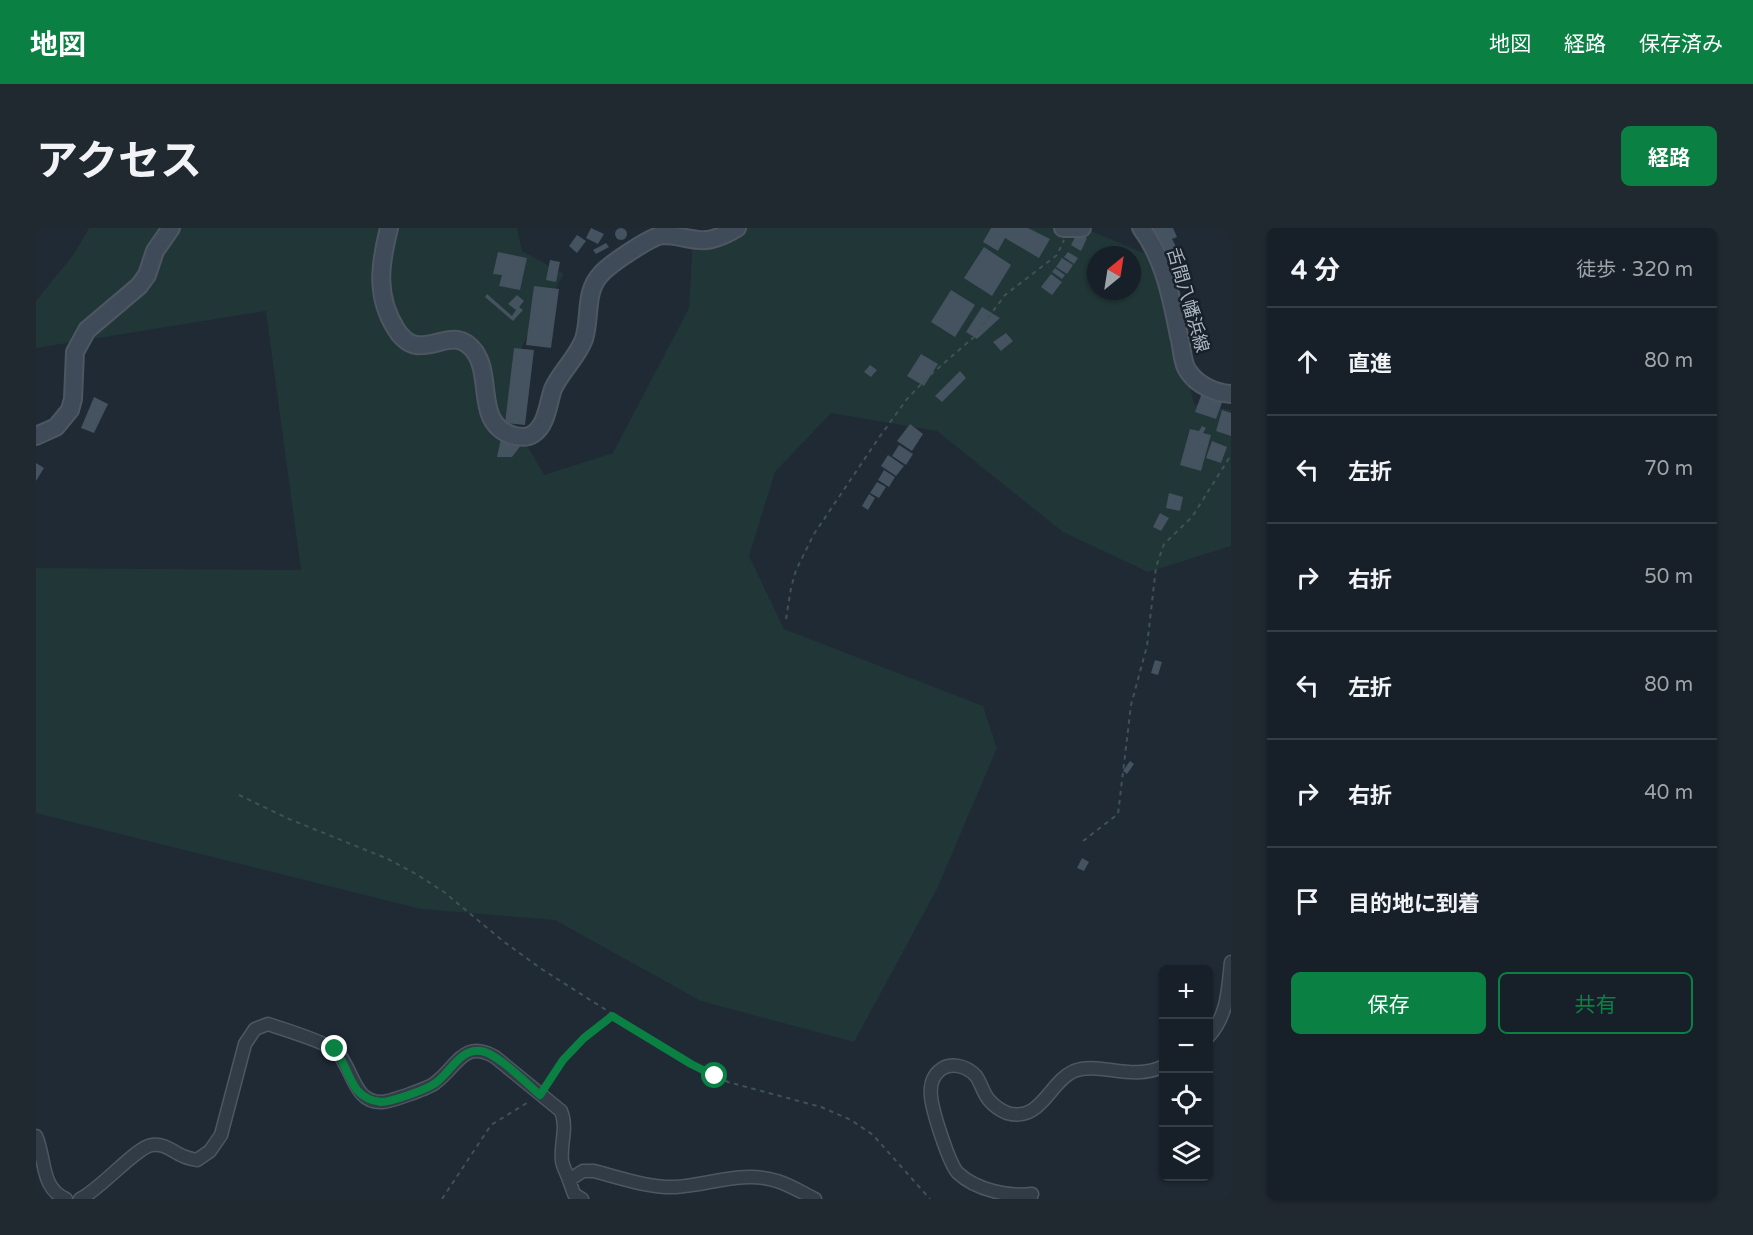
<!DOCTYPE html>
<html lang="ja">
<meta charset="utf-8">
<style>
:root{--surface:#172028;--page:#202830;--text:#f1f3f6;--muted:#9ea3a8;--line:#363e45;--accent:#0b8043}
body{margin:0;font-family:"Varela Round","Noto Sans JP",sans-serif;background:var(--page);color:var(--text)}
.controls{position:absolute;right:18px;bottom:18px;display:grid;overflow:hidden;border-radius:9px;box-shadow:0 2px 4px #0004}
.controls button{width:54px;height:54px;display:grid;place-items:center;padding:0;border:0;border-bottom:2px solid var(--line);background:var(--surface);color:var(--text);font:30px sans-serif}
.compass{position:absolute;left:1051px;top:18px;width:54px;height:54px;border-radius:50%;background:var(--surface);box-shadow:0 2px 4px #0004;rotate:30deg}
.stop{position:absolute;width:18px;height:18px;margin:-14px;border:4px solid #0b8043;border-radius:50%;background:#fff}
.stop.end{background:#0b8043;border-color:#fff;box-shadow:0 2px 6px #0008}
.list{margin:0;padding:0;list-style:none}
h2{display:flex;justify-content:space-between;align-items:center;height:78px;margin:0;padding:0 24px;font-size:26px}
h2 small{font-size:20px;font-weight:400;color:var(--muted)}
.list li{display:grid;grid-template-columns:39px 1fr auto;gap:18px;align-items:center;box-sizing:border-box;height:108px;padding:0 24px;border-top:2px solid var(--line)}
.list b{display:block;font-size:22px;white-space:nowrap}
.list em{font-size:20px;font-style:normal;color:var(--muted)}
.actions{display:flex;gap:12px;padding:18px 24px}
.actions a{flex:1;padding:14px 0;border:2px solid var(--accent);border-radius:9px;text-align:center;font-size:21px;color:var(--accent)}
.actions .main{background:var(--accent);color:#fff}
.icon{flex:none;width:33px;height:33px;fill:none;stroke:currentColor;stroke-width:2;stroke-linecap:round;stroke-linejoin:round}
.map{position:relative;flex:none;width:1195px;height:971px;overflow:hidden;border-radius:9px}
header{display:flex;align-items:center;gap:36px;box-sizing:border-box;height:84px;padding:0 30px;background:var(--accent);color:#fff}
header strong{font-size:28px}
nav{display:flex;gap:33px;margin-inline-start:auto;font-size:21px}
.intro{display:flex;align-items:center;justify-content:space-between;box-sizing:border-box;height:144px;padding:0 36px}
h1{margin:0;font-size:42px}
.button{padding:15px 27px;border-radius:9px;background:var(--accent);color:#fff;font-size:21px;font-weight:700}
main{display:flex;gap:36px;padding:0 36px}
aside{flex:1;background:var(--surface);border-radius:9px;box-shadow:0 2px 4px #0004}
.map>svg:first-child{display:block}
</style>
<header>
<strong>地図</strong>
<nav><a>地図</a><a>経路</a><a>保存済み</a></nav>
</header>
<div class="intro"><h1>アクセス</h1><a class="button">経路</a></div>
<main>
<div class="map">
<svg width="1195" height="971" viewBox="0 0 1195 971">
<rect width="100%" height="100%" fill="#1f2a35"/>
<!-- green -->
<path fill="#213636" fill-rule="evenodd" d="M 53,0 L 481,0 L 486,23 L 528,46 L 486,118 L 477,192 L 508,247 L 577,225 L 653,80 L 657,10 L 678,0 L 1048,0 L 1124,32 L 1158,176 L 1195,182 L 1195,318 L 1112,344 L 1027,304 L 901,203 L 795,185 L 739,244 L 713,328 L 748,401 L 947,478 L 961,520 L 901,661 L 818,814 L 665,773 L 519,692 L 385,681 L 0,585 L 0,340 L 265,342 L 230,83 L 0,120 L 0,73 L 38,26 ZM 1060,27 L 1096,27 L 1096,63 L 1060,63 Z"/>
<!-- building -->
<g fill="#455260">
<circle cx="585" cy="6" r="6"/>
<path d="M 555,0 L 568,6 L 562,16 L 550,10 Z"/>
<path d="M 955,0 L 992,0 L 1014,11 L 1003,30 L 969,10 L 962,23 L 947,14 Z"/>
<path d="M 1113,0 L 1137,0 L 1141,9 L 1136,11 L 1151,39 L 1137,46 Z"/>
<path d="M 1041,5 L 1051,10 L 1045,23 L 1035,17 Z"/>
<path d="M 541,7 L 550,13 L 541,25 L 533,18 Z"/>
<path d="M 570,15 L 573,19 L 560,26 L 557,22 Z"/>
<path d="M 948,19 L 975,37 L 956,68 L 928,50 Z"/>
<path d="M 462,24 L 491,30 L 484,62 L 463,58 L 466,47 L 457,46 Z"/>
<path d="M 1032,24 L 1042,30 L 1038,36 L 1028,29 Z"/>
<path d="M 1026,30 L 1037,37 L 1031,46 L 1020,39 Z"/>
<path d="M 514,32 L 524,34 L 520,54 L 510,52 Z"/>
<path d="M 1019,40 L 1029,47 L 1026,51 L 1016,44 Z"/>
<path d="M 1015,46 L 1026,54 L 1016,67 L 1005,59 Z"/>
<path d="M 498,58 L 523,61 L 515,120 L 490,117 Z"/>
<path d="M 915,62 L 939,77 L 919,109 L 895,94 Z"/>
<path d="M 451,66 L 476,88 L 480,82 L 472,76 L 481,67 L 488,73 L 483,79 L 487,82 L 477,93 L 449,69 Z"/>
<path d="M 946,79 L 964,90 L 941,111 L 930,104 Z"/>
<path d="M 970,105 L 977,113 L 965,123 L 957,114 Z"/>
<path d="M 478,120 L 498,122 L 489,197 L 469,195 Z"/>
<path d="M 885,126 L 902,136 L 888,158 L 871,148 Z"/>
<path d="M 834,137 L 841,142 L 835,149 L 828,144 Z"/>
<path d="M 924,143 L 930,150 L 906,174 L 899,168 Z"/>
<path d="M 1166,165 L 1187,172 L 1180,191 L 1159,184 Z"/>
<path d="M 58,169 L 72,176 L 58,205 L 45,200 Z"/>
<path d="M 1186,182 L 1195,185 L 1195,208 L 1180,203 Z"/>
<path d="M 874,196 L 887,206 L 876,223 L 861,213 Z"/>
<path d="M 1166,198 L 1170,200 L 1167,205 L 1175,207 L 1165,243 L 1144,237 L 1154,201 L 1163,203 Z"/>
<path d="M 466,206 L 486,216 L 476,229 L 461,229 Z"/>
<path d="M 1176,213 L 1191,219 L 1185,235 L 1170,230 Z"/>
<path d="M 863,217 L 877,226 L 870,237 L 856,228 Z"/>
<path d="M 852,227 L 868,238 L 860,248 L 845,238 Z"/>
<path d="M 0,235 L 8,240 L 0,253 Z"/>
<path d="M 848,242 L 859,249 L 853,259 L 842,252 Z"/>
<path d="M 841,254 L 850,259 L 843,270 L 834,265 Z"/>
<path d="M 1133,265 L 1147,269 L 1144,283 L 1130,280 Z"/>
<path d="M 833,266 L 839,270 L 832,282 L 826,278 Z"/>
<path d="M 1124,285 L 1133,290 L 1125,303 L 1117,299 Z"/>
<path d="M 1119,432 L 1126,434 L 1122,447 L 1115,445 Z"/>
<path d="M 1094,533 L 1098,536 L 1091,546 L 1087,543 Z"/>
<path d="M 1046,630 L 1053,634 L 1048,643 L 1041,640 Z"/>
</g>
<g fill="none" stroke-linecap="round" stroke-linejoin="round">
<!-- street casing -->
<g stroke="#4d5761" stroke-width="15">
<g id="street">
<path d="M 1172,809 C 1192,788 1192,761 1195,734"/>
<path d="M 0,908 C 10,930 4,960 30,971"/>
<path d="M 44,971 C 65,961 100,919 116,917 C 129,915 137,924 147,928 C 151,930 156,931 161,932 L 174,923 L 185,907 L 209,816 L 219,801 L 232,796 C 244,800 293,815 300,823 C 317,839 317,876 347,874 C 356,873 393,860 399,855 C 422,838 427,811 459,829 L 525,883 C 532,900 524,915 526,933 C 527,939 531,946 533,952"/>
<path d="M 546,971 L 538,966 L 533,952 L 547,943 L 558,943 C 584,950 613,960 640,959 C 673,957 708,942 741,953 C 754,957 767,965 779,971"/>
<path d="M 994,971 L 996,966 C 973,969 940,962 922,945 C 913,936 896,882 895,868 C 894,859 896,849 903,843 C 914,833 931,838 940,848 C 945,855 947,865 953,872 C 958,878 964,882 971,885 C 1005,895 1013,854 1038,843 C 1063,833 1096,854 1128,838"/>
</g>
</g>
<!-- secondary casing -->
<g stroke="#4d5761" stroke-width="20">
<g id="secondary">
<path d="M 353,0 C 344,36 339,68 360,101 C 364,108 372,116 380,117 C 402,120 421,99 439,124 C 457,151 439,194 475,207 C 482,209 491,210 497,206 C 511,197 512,175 517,161 C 525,143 541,130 548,111 C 555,89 548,64 565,46 C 574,36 615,8 627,7 C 639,7 651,11 663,12 C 675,14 691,6 701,0"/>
<path d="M 1027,0 L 1046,0"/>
<path d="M 1105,0 C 1128,30 1136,72 1143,108 C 1146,118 1146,135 1152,143 C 1161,157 1179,165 1195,166"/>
<path d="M 0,208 L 20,199 L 34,182 L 37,171 L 39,124 L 51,102 L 103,58 L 111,47 L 119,23 L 135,0"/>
</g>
</g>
<!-- path -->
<g stroke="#3e5354" stroke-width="2" stroke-dasharray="4.5 4.5" stroke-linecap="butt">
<path d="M 750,391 L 755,360 L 760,342 L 778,306 L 842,211 L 871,171 L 892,149 L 938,109 L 969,67 L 1021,27 L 1028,12"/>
<path d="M 203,567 L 253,591 L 352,631 L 380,646 L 408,664 L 467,713 L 504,740 L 655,836 L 692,854 L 785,879 L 815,892 L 837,907 L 894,971"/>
<path d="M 1047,613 L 1082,586 L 1095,477 L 1111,418 L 1120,339 L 1128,316 L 1156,289 L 1195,227"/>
<path d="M 511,857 C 531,826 547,810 576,788"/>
<path d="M 406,971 L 455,897 L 494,873"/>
</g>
<!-- street -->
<use href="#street" stroke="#323c46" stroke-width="12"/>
<!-- secondary -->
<use href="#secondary" stroke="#404b59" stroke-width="16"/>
</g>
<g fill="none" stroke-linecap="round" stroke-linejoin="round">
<!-- route -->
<path stroke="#0b8043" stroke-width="8" d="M 299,821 C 308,833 312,850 321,862 C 327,869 336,873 345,874 C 355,874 389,862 398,856 C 414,846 423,820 445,823 C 461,825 490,855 504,867 L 527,832 L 548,810 L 576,788 L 655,836 L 679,848"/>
</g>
<g text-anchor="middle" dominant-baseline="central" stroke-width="5" stroke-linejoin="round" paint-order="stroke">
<!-- street labels -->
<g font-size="18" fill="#acb7c3" stroke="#18212a">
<text transform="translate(1152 72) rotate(74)">舌間八幡浜線</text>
</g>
</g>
</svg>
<div class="controls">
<button>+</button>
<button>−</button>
<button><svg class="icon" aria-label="locate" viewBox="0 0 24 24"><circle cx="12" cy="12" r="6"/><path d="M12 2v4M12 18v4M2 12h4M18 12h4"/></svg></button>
<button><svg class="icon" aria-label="layers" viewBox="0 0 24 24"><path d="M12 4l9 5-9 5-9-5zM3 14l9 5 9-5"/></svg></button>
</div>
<svg class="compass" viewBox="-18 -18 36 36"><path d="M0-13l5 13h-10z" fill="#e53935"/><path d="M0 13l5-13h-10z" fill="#9ea3a8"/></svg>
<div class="stop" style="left:679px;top:848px"></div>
<div class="stop end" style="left:299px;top:821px"></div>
</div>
<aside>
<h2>4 分<small>徒歩 · 320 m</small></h2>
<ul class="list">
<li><svg class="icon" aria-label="ahead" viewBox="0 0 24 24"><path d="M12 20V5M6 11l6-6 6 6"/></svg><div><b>直進</b></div><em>80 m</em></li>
<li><svg class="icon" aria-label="left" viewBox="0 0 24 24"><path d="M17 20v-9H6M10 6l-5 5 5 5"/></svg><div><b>左折</b></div><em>70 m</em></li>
<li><svg class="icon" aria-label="right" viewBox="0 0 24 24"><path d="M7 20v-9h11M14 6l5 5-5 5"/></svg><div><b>右折</b></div><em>50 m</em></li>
<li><svg class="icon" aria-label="left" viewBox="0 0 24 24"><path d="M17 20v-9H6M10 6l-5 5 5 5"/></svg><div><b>左折</b></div><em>80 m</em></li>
<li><svg class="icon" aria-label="right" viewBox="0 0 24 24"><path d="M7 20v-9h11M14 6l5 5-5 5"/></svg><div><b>右折</b></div><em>40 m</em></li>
<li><svg class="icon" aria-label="arrive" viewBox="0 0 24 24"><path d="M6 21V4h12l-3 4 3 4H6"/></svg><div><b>目的地に到着</b></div></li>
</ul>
<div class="actions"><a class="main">保存</a><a>共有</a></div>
</aside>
</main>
